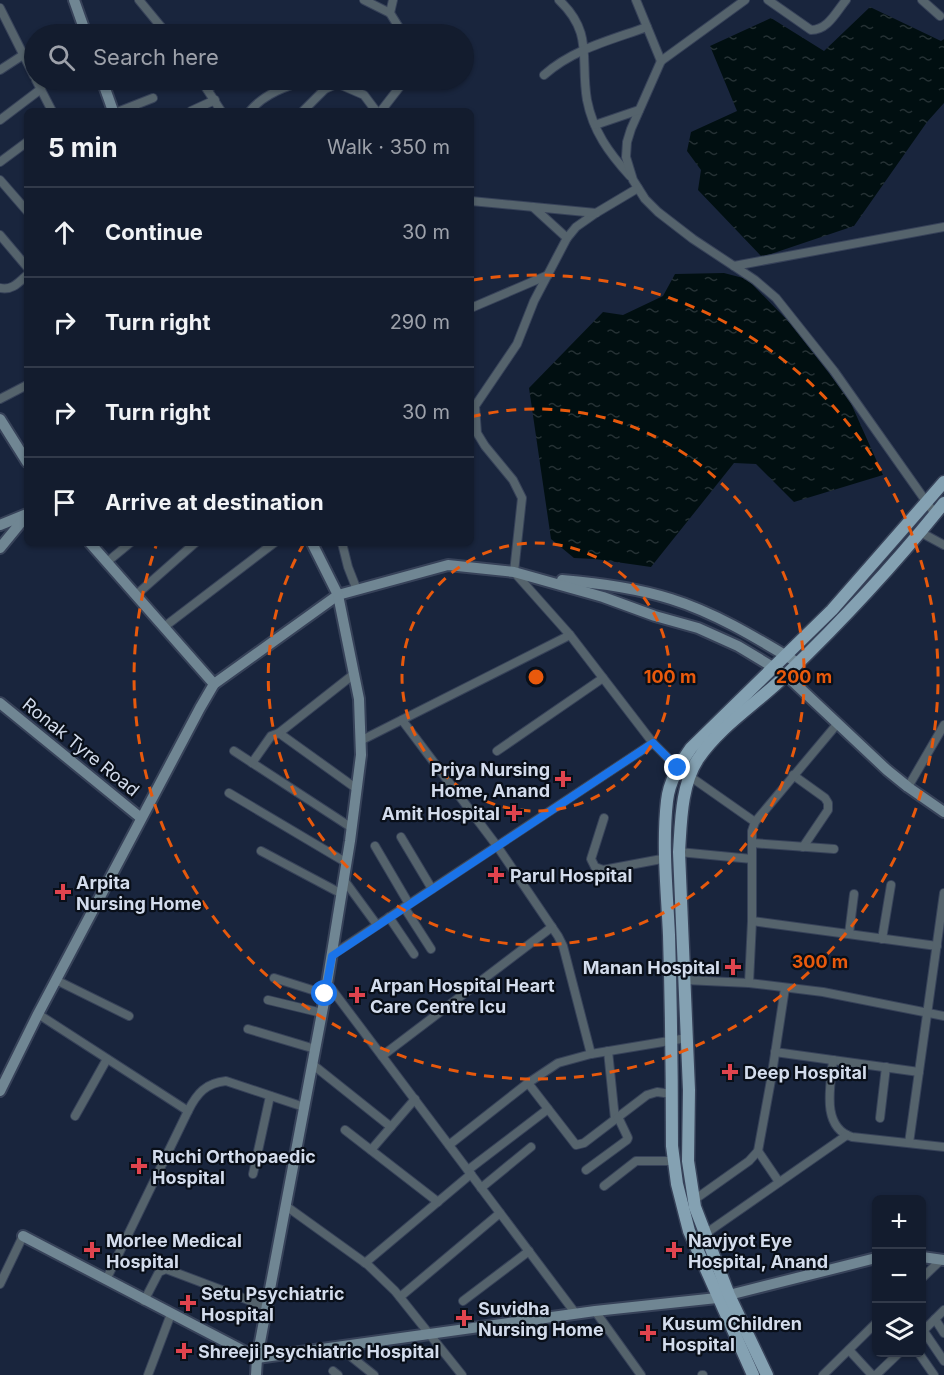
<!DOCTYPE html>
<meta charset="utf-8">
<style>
:root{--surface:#131c2e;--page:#20293a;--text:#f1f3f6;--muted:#9da1aa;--line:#323a4a}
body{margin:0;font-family:Inter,sans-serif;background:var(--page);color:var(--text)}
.controls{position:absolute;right:18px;bottom:18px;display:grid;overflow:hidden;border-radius:9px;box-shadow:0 2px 4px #0004}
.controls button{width:54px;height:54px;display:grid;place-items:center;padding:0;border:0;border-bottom:2px solid var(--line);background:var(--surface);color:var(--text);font:30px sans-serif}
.stop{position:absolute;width:18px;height:18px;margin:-14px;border:4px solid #1a73e8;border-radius:50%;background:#fff}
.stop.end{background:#1a73e8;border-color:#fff;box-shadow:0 2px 6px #0008}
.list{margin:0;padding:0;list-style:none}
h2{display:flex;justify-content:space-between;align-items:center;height:78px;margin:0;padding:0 24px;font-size:26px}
h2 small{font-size:20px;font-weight:400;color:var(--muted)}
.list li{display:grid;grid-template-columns:39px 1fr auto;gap:18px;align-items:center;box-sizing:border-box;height:90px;padding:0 24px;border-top:2px solid var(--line)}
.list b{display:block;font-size:22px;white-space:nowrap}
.list em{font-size:20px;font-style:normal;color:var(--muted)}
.icon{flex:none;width:33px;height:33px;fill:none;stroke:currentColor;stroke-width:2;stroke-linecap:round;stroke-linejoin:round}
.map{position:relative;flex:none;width:944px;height:1375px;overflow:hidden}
.search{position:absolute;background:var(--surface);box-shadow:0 2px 4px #0004;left:24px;top:24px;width:450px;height:66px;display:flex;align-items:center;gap:15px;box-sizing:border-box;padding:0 21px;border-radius:33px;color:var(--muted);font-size:22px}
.panel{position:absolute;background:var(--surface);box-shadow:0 2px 4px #0004;left:24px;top:108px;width:450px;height:438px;border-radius:9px}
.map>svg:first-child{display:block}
</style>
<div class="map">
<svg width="944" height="1375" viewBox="0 0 944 1375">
<defs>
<pattern id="water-ripples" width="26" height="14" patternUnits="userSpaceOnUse" patternTransform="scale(1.5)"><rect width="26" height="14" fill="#010f11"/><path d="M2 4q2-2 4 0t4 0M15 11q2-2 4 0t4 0" fill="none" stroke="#253134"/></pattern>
</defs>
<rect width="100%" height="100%" fill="#19253d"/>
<!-- water -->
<g fill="url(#water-ripples)">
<path d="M 870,7 L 941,41 L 944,39 L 944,103 L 927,122 L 854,226 L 762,257 L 698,190 L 701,170 L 687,151 L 691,132 L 737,111 L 710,46 L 771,18 L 824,51 Z"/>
<path d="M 724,273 L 747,279 L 790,323 L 849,399 L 883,475 L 794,502 L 756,464 L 734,463 L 651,567 L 595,559 L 574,558 L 551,539 L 529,388 L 603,312 L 623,315 L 663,296 L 675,274 Z"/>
</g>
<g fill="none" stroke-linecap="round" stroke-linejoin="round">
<!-- street casing -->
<g stroke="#374259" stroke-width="10">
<g id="street">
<path d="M 139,0 L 167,34"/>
<path d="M 364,0 L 390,13"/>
<path d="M 393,0 L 390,13 L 403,34"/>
<path d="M 559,0 C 594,33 580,59 587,100 C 593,131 609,153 630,176"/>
<path d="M 636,0 L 661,61"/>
<path d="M 745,0 L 661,61 L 631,129 L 627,142 L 626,157 L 633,180 L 645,199 L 658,212 L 693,239 L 755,280 L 776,298 L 834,371 L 935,514"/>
<path d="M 768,0 L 811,30 C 828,30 836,12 846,0"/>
<path d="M 922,0 L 940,16"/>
<path d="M 0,8 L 34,76"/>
<path d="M 289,34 L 296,30"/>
<path d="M 0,70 L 23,55"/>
<path d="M 544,75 C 573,49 611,40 647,27"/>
<path d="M 36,80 L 52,111"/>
<path d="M 201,80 L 221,111"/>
<path d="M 207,89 L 223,80"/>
<path d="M 120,111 L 153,98"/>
<path d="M 191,111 L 215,100"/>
<path d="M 250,111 C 265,93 287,86 308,80 L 325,89"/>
<path d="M 303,111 L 325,89 L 334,85 L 341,85 L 364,95 L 376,111"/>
<path d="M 381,111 L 405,80"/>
<path d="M 0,120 L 41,89"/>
<path d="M 595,125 L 639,110"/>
<path d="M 0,162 L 27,142"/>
<path d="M 0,180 L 27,211"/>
<path d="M 638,188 L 596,213 L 576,227 L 567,238 L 534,301 L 517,344 L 475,406 L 477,433 L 485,446 L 513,480 L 522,498 L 514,572 L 570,635 L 653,743 L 678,768 L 755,822"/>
<path d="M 471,201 L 596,213"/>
<path d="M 533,207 L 567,238"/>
<path d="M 0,235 L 27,267"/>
<path d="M 734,266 L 944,227"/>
<path d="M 0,288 C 12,291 19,282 27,275"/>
<path d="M 471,308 L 548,275"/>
<path d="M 0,399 L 27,385"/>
<path d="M 920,532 L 944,545"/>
<path d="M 342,543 L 348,567 L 357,590"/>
<path d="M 107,562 L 130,543"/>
<path d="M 136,595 L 195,543"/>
<path d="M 164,627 L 274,543"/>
<path d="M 354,674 L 279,733 L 357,789"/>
<path d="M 402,720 L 497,846 L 558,936 L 563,946 L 591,1054"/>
<path d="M 360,741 L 570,635"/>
<path d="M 234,751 L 352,828"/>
<path d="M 497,751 L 603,678"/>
<path d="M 252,763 L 271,736 L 279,733"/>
<path d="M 793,775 L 825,798 L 828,803 L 828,810 L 803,847"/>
<path d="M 908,787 L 944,725"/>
<path d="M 229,793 L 347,863"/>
<path d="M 604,818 L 591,859 L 595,867 L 603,870 L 667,858"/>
<path d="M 401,837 L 432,889"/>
<path d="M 752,843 L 834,849"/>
<path d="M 375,846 L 409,904"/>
<path d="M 261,851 L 342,894"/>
<path d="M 679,852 L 752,859"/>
<path d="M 344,880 L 377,925"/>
<path d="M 404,907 L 431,949"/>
<path d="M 389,917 L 414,954"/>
<path d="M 752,921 L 937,946"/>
<path d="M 849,934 L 854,894"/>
<path d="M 882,939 L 891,885"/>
<path d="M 332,955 L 653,743"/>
<path d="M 274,978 L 325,994"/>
<path d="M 56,980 L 129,1016"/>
<path d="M 685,980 L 749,983 L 823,992 L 944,1016"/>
<path d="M 327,983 L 576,1314"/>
<path d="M 749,983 L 752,921 L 752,831 L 755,822 L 838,723"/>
<path d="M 268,1000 L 322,1013"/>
<path d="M 38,1014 L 188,1111"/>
<path d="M 248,1029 L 315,1049"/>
<path d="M 608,1051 L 615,1119"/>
<path d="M 775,1052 L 919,1072"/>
<path d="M 382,1056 L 552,927"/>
<path d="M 833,1060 C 831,1084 820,1127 852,1137 L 944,1147"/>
<path d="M 312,1064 L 391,1127"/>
<path d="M 528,1083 L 576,1145 L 584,1143 L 647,1095 L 657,1092 L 672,1094"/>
<path d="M 75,1116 L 107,1059"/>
<path d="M 880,1118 L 886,1067"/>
<path d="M 345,1130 L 438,1202"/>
<path d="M 909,1143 L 944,893"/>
<path d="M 449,1145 L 528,1083 L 558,1063 L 591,1054 L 687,1038"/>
<path d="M 371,1150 L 415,1099"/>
<path d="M 758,1151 L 779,1182"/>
<path d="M 468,1170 L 548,1109"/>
<path d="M 586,1170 L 627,1140 L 628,1138 L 618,1117"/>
<path d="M 253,1174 L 270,1096"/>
<path d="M 604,1186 L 636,1161 L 674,1161"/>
<path d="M 481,1188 L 531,1147"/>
<path d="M 694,1200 L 749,1161 L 758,1151 L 771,1080 L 785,988"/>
<path d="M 286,1206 L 368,1265 L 395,1291 L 462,1375"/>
<path d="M 705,1234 L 847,1135"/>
<path d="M 365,1263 L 471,1174"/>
<path d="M 922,1278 L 941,1260"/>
<path d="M 106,1280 L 188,1111 C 197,1093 206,1083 226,1081 L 304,1107"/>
<path d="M 0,1284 L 23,1236"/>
<path d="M 400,1297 L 500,1213"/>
<path d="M 144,1301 L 159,1272 L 166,1269 L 267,1307"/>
<path d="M 463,1301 L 529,1251"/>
<path d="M 595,1311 L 641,1375"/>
<path d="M 935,1319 L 944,1333"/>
<path d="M 923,1330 L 944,1361"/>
<path d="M 922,1332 L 944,1310"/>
<path d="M 339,1347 L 374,1375"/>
<path d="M 849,1350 L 872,1375"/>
<path d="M 918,1352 L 934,1375"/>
<path d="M 333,1371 L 338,1375"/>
<path d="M 148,1375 L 171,1314"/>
<path d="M 702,1375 L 703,1375"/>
<path d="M 823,1375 L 876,1323"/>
<path d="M 876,1375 L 900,1352"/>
</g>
</g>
<!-- secondary casing -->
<g stroke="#374259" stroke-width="14">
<g id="secondary">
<path d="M 74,0 L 86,34"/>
<path d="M 102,80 L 113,111"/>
<path d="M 0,419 L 27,462"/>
<path d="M 0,525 L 27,514"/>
<path d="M 90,543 L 214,684"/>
<path d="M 0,548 L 27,515"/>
<path d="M 562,580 C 599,583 636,588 671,599 C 716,613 758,639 798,663"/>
<path d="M 0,703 L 141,818"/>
<path d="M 0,1091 L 38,1014 L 200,708 L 214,684 L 338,595 L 448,565 L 514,572 L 603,597 L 655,616 L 698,628 L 738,646 L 786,675 L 887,770 L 908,787 L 944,812"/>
<path d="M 23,1236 L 257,1358 L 595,1311 L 717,1298 L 876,1258"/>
<path d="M 922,1257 L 944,1260"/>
<path d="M 256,1375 L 257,1358 L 324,1002 L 350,841 L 361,755 L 359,699 L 338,595 L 312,543"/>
</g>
</g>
<!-- primary casing -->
<g stroke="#374259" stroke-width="15">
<g id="primary">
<path d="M 753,1375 L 689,1231 L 677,1184 L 672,1146 C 672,1076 671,1005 669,935 C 667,891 662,845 667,801 C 669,781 680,764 691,748 L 832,610 L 944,482"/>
<path d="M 767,1375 L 729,1295 L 695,1207 L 688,1161 L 689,1090 L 679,852 C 681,822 681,785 698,759 C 721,725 758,703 787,674 C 842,621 896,563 944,503"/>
</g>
</g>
<!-- street -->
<use href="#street" stroke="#55636c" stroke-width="8"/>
<!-- secondary -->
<use href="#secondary" stroke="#708693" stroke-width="10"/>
<!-- primary -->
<use href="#primary" stroke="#84a1b2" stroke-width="12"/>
</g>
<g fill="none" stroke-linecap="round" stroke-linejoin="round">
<!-- route -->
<path stroke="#1a73e8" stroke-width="8" d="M 325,994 L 332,956 L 653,743 L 678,768"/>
</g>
<!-- distance rings -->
<g fill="none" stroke="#e8590c" stroke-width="3" stroke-dasharray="10 8">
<circle cx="536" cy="677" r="134"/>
<path d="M471 417A268 268 0 1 1 303 545"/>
<path d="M473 280A402 402 0 1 1 156 546"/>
</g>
<!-- markers -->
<g fill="#e0444e" stroke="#090f19" stroke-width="2">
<path d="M560 770h6v6h6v6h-6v6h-6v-6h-6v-6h6z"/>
<path d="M511 804h6v6h6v6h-6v6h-6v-6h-6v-6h6z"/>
<path d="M493 866h6v6h6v6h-6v6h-6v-6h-6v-6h6z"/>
<path d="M60 883h6v6h6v6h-6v6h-6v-6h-6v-6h6z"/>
<path d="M730 958h6v6h6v6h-6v6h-6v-6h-6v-6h6z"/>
<path d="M354 986h6v6h6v6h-6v6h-6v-6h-6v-6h6z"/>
<path d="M727 1063h6v6h6v6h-6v6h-6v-6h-6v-6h6z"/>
<path d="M136 1157h6v6h6v6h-6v6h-6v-6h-6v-6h6z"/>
<path d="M89 1241h6v6h6v6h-6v6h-6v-6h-6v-6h6z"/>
<path d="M671 1241h6v6h6v6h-6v6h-6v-6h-6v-6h6z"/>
<path d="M185 1294h6v6h6v6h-6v6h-6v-6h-6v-6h6z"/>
<path d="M461 1309h6v6h6v6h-6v6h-6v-6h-6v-6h6z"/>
<path d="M645 1324h6v6h6v6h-6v6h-6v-6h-6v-6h6z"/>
<path d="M181 1342h6v6h6v6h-6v6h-6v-6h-6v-6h6z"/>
</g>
<g text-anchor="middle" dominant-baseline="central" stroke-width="4.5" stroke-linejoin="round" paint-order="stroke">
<!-- street labels -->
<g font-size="18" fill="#d3dcec" stroke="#090f19">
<text transform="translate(81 747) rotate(39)">Ronak Tyre Road</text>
</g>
<!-- poi labels -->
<g font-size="18" font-weight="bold" fill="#d3dcec" stroke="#090f19" text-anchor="start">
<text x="550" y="769" text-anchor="end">Priya Nursing<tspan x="550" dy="21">Home, Anand</tspan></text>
<text x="500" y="813" text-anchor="end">Amit Hospital</text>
<text x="510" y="875">Parul Hospital</text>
<text x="76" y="882">Arpita<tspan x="76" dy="21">Nursing Home</tspan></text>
<text x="720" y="967" text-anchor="end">Manan Hospital</text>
<text x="370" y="985">Arpan Hospital Heart<tspan x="370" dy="21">Care Centre Icu</tspan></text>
<text x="744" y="1072">Deep Hospital</text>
<text x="152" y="1156">Ruchi Orthopaedic<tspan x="152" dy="21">Hospital</tspan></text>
<text x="106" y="1240">Morlee Medical<tspan x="106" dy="21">Hospital</tspan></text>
<text x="688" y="1240">Navjyot Eye<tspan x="688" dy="21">Hospital, Anand</tspan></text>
<text x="201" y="1293">Setu Psychiatric<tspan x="201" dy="21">Hospital</tspan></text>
<text x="478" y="1308">Suvidha<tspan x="478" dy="21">Nursing Home</tspan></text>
<text x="662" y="1323">Kusum Children<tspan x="662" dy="21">Hospital</tspan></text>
<text x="198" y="1351">Shreeji Psychiatric Hospital</text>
</g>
</g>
<circle cx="536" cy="677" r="9" fill="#e8590c" stroke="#090f19" stroke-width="3"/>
<g font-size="18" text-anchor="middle" font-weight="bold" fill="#e8590c" stroke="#090f19" stroke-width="4.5" stroke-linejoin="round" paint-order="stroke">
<text x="670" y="683">100 m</text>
<text x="804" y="683">200 m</text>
<text x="820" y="968">300 m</text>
</g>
</svg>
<div class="controls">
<button>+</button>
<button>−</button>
<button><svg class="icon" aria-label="layers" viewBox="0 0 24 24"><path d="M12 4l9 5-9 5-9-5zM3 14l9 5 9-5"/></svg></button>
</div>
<div class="stop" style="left:325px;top:994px"></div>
<div class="stop end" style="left:678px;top:768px"></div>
<div class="search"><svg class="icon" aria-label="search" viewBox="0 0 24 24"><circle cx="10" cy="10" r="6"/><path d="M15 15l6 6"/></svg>Search here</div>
<section class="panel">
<h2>5 min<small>Walk · 350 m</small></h2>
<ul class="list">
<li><svg class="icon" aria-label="ahead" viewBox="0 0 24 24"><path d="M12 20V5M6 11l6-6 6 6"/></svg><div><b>Continue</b></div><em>30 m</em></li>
<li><svg class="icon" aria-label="right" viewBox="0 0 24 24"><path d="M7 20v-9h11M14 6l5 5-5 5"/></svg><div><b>Turn right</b></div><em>290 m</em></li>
<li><svg class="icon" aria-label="right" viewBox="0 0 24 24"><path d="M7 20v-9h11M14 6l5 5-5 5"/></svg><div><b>Turn right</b></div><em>30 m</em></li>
<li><svg class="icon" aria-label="arrive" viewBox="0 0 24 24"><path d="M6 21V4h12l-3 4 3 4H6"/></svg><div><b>Arrive at destination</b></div></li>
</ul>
</section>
</div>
